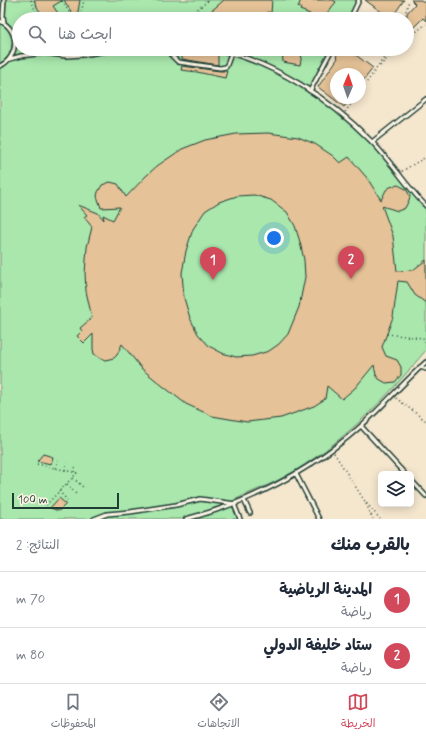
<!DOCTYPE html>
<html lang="ar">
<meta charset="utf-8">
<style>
:root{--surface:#fff;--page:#f2f2f3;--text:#1f2937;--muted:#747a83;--line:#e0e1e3;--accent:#d1495b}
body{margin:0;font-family:Mynerve,"Playpen Sans Arabic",sans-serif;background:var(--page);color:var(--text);direction:rtl}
.controls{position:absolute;right:12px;bottom:12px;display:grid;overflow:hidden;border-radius:6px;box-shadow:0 2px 10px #0003}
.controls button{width:36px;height:36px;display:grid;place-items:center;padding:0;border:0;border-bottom:1px solid var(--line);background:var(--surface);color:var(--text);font:20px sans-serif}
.compass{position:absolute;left:330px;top:68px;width:36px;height:36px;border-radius:50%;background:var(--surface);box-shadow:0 2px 10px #0003;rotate:2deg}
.scale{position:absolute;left:12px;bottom:10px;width:107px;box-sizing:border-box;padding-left:4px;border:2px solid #1f3d34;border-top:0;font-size:11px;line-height:14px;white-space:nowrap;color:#1f3d34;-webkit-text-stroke:3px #fcf5e5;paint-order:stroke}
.you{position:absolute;left:274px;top:238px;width:14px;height:14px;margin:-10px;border:3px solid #fff;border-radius:50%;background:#1a73e8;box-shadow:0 0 0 6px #1a73e833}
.badge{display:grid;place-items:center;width:26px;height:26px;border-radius:50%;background:var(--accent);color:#fff;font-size:13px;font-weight:700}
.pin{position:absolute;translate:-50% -33px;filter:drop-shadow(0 1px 2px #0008)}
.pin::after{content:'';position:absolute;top:21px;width:14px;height:12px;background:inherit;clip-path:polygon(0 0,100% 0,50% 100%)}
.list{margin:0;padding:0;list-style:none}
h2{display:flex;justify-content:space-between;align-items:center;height:52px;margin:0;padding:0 16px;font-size:17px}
h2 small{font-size:13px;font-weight:400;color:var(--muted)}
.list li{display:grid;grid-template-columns:26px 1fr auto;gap:12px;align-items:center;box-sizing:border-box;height:56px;padding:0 16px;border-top:1px solid var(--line)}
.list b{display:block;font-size:15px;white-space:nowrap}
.list p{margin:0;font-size:13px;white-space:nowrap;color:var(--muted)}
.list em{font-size:13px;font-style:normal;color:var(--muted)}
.icon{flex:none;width:22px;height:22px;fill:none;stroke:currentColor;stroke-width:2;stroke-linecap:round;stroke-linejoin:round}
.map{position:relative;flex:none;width:426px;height:519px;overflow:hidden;direction:ltr}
.search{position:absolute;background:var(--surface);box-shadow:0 2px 10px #0003;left:12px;right:12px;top:12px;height:44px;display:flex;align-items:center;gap:10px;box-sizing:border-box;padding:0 14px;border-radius:22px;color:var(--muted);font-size:15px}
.sheet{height:164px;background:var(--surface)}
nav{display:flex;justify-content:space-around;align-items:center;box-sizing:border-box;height:56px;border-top:1px solid var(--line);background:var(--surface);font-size:11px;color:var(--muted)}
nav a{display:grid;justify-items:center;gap:2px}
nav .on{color:var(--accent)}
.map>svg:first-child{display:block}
</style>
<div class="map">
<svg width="426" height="519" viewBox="0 0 426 519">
<rect width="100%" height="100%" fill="#f5e6ce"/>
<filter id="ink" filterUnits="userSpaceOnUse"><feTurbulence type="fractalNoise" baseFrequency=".025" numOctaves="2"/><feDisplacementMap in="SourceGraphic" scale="8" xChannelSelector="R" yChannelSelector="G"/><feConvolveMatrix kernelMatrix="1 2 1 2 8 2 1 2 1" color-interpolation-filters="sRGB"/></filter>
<g filter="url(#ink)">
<!-- green -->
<path fill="#a9e7ad" stroke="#649270" d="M 0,0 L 361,0 L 351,19 L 19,19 L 19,49 L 335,49 L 308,91 L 331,107 L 362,132 L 413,192 L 426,210 L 426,350 C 386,399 340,446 284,477 C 268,486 250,492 234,500 L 242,519 L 0,519 Z"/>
<!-- building -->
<g fill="#e5c297" stroke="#1f3d34" fill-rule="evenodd">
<path d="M 34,0 L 63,0 L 53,6 L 62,19 L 46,18 L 38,9 Z"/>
<path d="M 64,0 L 80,0 L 78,12 L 75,18 Z"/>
<path d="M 224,0 L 272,0 L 271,13 L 267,12 L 267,19 L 202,19 Z"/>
<path d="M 301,0 L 333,0 L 336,2 L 322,19 L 306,19 L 310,14 L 300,10 L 301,8 L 298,7 Z"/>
<path d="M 365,0 L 404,0 L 391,19 Z"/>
<path d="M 411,0 L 421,0 L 426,4 L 426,21 L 423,18 L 413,28 L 407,24 L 407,13 L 415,4 Z"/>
<path d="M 180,49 L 218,54 L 218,65 L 182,59 L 182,56 L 180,56 Z"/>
<path d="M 282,49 L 303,49 L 300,65 L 283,62 Z"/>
<path d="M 341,49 L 348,49 L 373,68 L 360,85 L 360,74 L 336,74 L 336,98 L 343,98 L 348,102 L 344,107 L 318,87 L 338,58 L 336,56 Z"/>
<path d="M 182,66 L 220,71 L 227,71 L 225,78 L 197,72 L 181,70 Z"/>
<path d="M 268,133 L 298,137 L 315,144 L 333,156 L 340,163 L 349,157 L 367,178 L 381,200 L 386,190 L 390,187 L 398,185 L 406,189 L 410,196 L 409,200 L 405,208 L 398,211 L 382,206 L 393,236 L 397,271 L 413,270 L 426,260 L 426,303 L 415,295 L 407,282 L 398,281 L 393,317 L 382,347 L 386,356 L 397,360 L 401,367 L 401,375 L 395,382 L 386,383 L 379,379 L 376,375 L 374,365 L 355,388 L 342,399 L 327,386 L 325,399 L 314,406 L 281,418 L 247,422 L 212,416 L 186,404 L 164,387 L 142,369 L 122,344 L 117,355 L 114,358 L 105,360 L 101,359 L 94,354 L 93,349 L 93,334 L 84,343 L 77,336 L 82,331 L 80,328 L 92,318 L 86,291 L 85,273 L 87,247 L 92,227 L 84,217 L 87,215 L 78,205 L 98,213 L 104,220 L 103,215 L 113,220 L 120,207 L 101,208 L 97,196 L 98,192 L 102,185 L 110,182 L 118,184 L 126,197 L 146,176 L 157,166 L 182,149 L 205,140 L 236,134 ZM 254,195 L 271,200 L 287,212 L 295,226 L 300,242 L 304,260 L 305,277 L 299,307 L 288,334 L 279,344 L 269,351 L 252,356 L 236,357 L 222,353 L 209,346 L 198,334 L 190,318 L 184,298 L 182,273 L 186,251 L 193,229 L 205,211 L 219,202 L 237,196 Z"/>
<path d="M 43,454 L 53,457 L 51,464 L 37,461 Z"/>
<path d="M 59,498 L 66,504 L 59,511 L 50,508 Z"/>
</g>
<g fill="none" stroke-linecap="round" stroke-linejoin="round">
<!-- service casing -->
<g stroke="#1f3d34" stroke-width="6">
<g id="service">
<path d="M 4,0 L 3,16 L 4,23"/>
<path d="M 350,19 L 359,0"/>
<path d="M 0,21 C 20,30 19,57 0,66"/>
<path d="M 33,49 L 42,52"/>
<path d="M 170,49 L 172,56 L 178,62 L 220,68 L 226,67 L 228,62 L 231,53"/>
<path d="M 216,49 C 275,63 329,98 371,141 C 391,161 406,186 426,206"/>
<path d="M 10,59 L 21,56 L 44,53 L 66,56 L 83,55 L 117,49"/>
<path d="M 310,91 L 332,49"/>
<path d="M 372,142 L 426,99"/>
<path d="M 420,367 L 426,369"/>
<path d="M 361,426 L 405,474"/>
<path d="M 296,474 L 319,519"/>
<path d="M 411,480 L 426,496"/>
<path d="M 244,500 L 250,513"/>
<path d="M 234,504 L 240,519"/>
<path d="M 94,519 L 107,514 L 130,512 L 176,505 L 200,499 L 236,504"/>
<path d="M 186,519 C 252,502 310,471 361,426 C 384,405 404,382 426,362"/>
</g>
</g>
<!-- path -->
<g stroke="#1f3d34" stroke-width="1.5" stroke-dasharray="1 3" stroke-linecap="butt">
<path d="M 31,0 L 37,15 L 42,19"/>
<path d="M 62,1 L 74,19"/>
<path d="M 79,19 L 83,5 L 84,0"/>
<path d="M 185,19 L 209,0"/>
<path d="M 404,19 L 409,0"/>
<path d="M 407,39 L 426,24"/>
<path d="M 380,66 L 396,49"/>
<path d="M 360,92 L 390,49"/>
<path d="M 345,112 L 356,98"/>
<path d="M 402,171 L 426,157"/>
<path d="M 387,334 L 423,338 L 426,344"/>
<path d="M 396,398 L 426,421"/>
<path d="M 334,453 L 364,500 L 380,519"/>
<path d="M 37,464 L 77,473"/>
<path d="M 56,468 L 58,460"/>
<path d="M 65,470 L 67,462"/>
<path d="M 74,472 L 76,465"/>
<path d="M 73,478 L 83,487"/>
<path d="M 67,484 L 76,494"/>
<path d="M 59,491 L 68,501"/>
<path d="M 366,504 L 373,519"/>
<path d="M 46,505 L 77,473"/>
</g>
<!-- service -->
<use href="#service" stroke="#fcf5e5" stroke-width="3"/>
</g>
</g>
</svg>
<div class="controls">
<button><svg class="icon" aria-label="layers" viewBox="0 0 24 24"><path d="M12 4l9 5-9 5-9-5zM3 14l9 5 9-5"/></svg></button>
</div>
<svg class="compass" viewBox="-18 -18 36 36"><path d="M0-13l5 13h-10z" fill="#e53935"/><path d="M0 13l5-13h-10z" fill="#747a83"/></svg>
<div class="scale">100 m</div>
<div class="you"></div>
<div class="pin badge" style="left:213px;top:280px">1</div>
<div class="pin badge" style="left:351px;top:279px">2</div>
<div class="search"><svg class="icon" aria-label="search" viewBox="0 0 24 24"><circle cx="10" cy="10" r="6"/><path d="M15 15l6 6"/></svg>ابحث هنا</div>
</div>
<section class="sheet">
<h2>بالقرب منك<small>النتائج: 2</small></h2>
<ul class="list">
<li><span class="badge">1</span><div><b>المدينة الرياضية</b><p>رياضة</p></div><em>70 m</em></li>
<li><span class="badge">2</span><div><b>ستاد خليفة الدولي</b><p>رياضة</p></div><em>80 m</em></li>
</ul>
</section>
<nav>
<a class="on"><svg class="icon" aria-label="map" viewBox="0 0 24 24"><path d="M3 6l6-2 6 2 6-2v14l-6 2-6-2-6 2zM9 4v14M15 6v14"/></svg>الخريطة</a>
<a><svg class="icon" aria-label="directions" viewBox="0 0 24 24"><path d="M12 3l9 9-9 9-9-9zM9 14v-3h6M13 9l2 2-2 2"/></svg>الاتجاهات</a>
<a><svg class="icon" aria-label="saved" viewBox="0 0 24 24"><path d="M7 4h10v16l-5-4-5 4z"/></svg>المحفوظات</a>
</nav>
